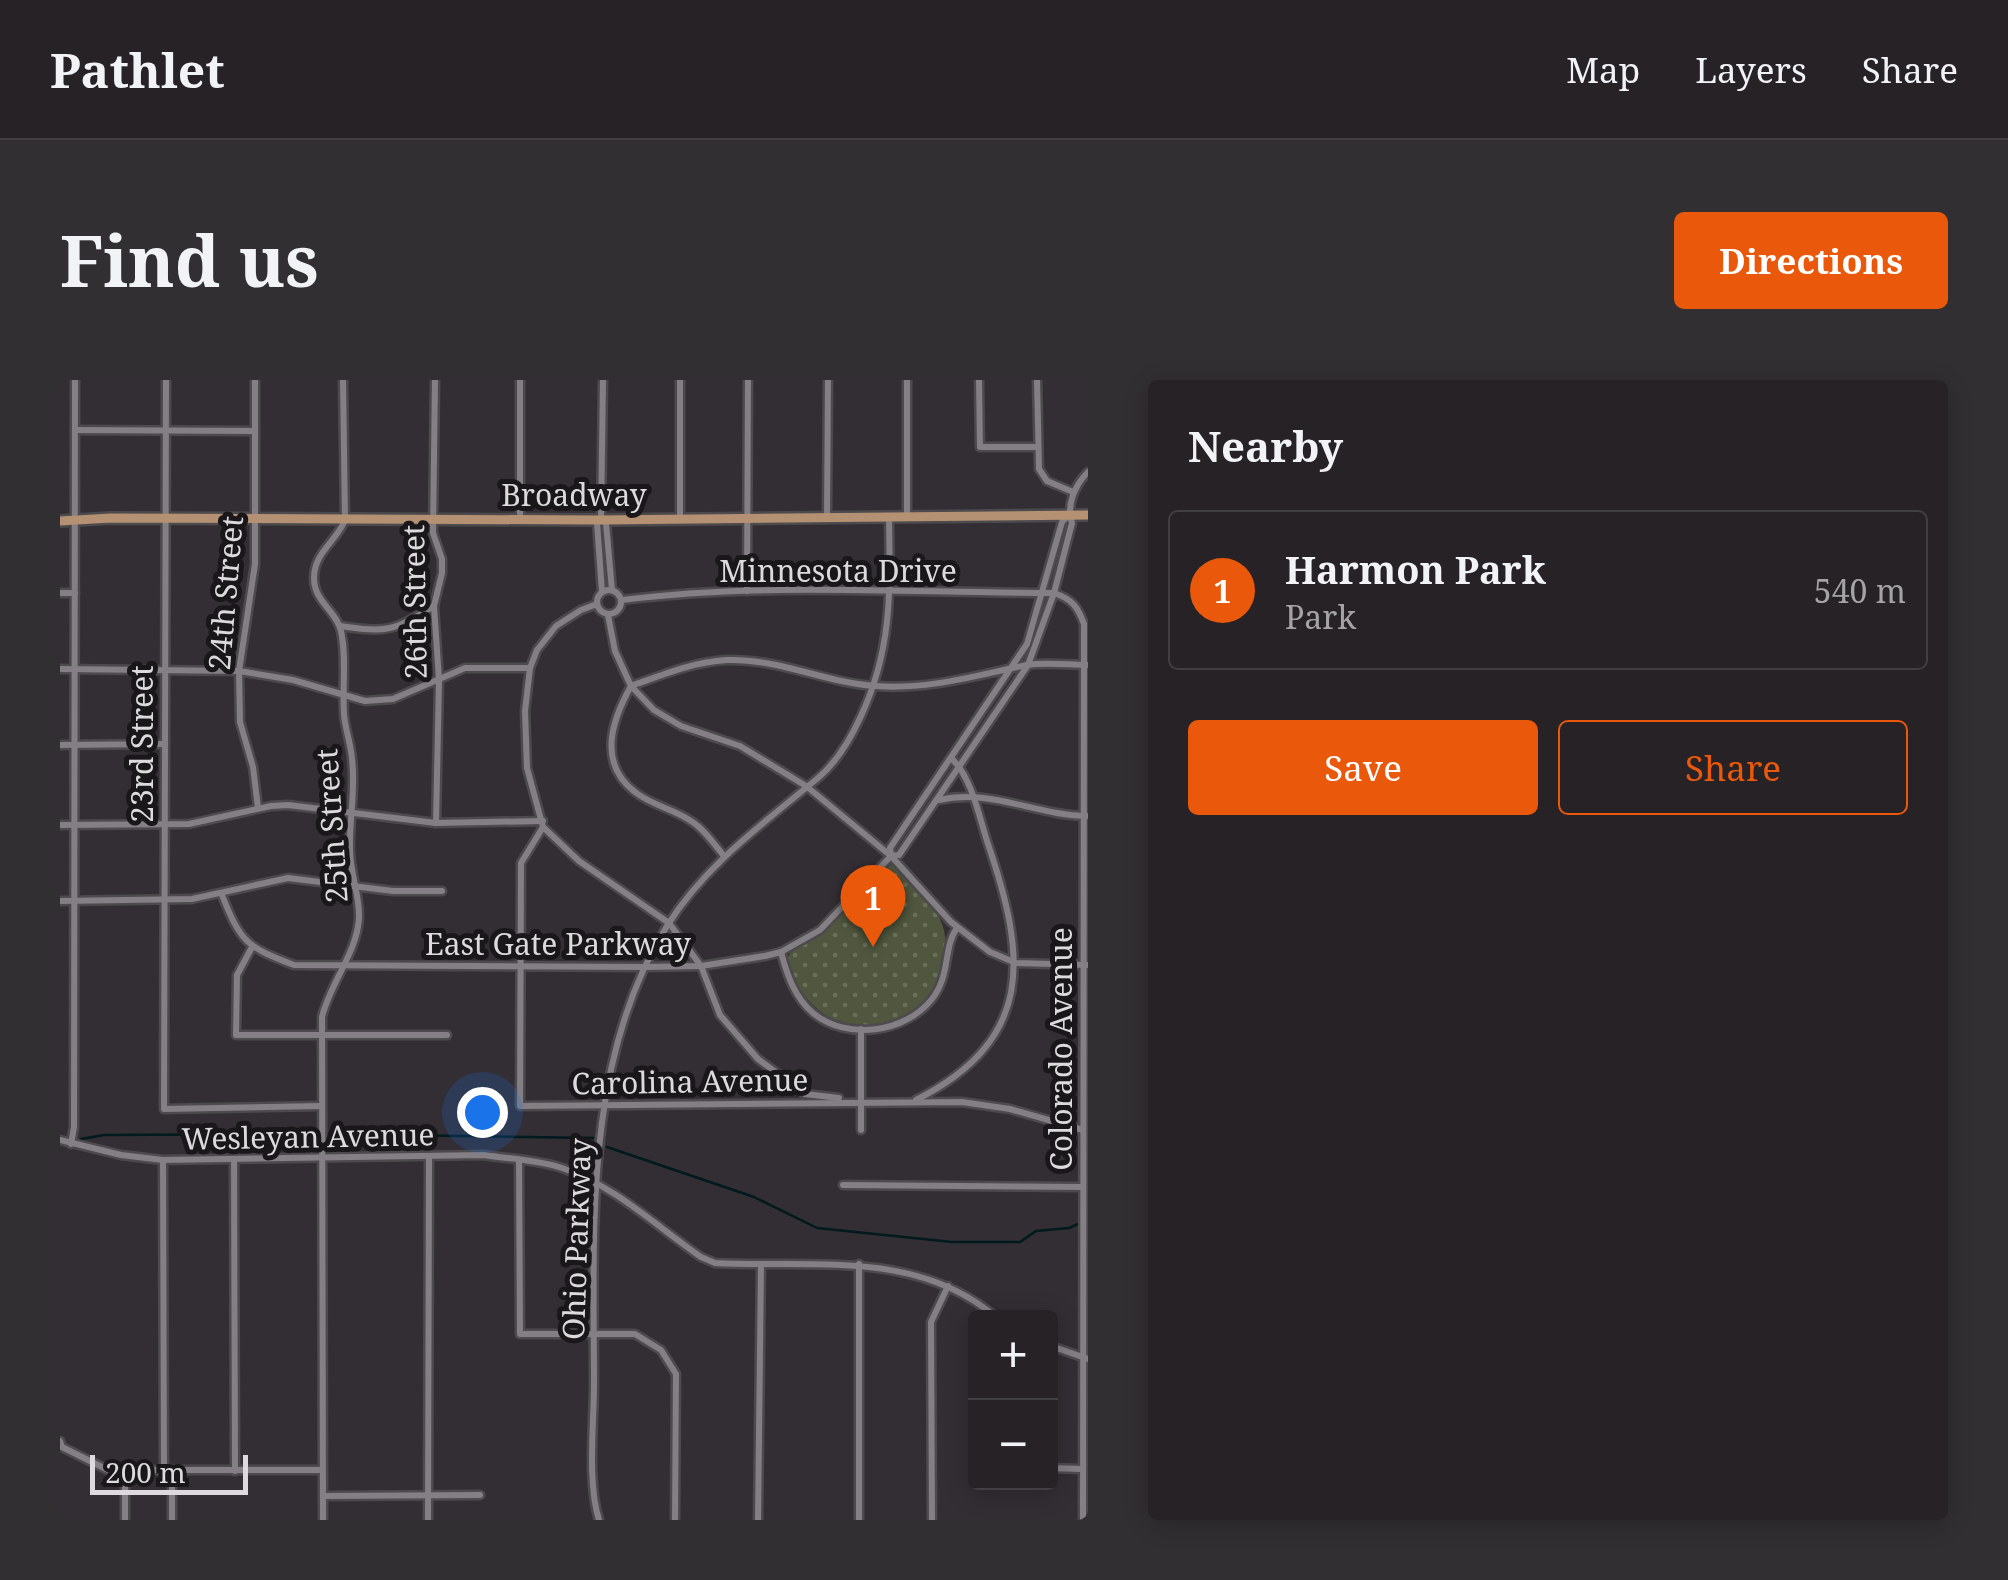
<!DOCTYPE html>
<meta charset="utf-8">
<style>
:root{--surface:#262226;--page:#322f32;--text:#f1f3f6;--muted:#a4a4a7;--line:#423f43;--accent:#ea580c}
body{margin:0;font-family:"Noto Serif",serif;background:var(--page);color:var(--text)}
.controls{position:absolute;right:30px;bottom:30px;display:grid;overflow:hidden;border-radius:10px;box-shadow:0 5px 25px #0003}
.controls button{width:90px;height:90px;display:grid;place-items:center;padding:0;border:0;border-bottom:2px solid var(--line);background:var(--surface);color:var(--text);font:50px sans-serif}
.scale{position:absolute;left:30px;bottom:25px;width:158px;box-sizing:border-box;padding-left:10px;border:5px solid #dcdadd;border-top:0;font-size:28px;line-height:35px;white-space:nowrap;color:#dcdadd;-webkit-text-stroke:8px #191719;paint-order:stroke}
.you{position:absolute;left:422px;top:732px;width:35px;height:35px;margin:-25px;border:8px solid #fff;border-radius:50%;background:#1a73e8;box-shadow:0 0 0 15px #1a73e833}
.badge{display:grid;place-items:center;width:65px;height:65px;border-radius:50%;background:var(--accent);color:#fff;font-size:32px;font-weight:700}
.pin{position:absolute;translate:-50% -82px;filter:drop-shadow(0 2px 5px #0008)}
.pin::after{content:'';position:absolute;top:52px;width:35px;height:30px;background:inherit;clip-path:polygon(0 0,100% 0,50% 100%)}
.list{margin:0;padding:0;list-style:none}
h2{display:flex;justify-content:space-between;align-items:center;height:130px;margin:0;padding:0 40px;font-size:42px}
h2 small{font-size:32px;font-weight:400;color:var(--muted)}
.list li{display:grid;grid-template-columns:65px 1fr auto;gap:30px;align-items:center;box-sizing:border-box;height:160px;margin:0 20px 20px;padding:0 20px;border:2px solid var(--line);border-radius:10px}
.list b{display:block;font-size:38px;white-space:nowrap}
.list p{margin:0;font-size:32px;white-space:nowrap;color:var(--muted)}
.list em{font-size:32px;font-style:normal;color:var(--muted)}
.actions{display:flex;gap:20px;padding:30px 40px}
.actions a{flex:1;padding:22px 0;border:2px solid var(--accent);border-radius:10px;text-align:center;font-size:35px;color:var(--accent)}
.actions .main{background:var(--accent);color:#fff}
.map{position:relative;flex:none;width:1028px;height:1140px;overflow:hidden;border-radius:10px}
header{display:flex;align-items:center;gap:60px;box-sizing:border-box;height:140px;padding:0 50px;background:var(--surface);border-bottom:2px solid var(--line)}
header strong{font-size:48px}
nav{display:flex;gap:55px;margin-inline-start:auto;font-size:35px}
.intro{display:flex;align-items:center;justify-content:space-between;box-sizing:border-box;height:240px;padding:0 60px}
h1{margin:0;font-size:70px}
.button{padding:25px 45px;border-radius:10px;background:var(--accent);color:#fff;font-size:35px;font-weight:700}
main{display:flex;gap:60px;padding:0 60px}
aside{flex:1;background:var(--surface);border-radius:10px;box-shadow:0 5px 25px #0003}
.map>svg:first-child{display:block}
</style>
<header>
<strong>Pathlet</strong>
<nav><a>Map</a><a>Layers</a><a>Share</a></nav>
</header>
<div class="intro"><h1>Find us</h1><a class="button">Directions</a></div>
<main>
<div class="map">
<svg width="1028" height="1140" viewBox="0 0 1028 1140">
<defs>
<pattern id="green-dots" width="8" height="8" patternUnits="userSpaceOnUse" patternTransform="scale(2.5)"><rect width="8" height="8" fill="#50573e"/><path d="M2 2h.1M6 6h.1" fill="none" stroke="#696f59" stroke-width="1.8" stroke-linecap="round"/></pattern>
</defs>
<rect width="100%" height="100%" fill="#322e33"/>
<!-- green -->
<path fill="url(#green-dots)" d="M 831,484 C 844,491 854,505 864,516 C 881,535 890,555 884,580 C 863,671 748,668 727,578 L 732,571 L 769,547 Z"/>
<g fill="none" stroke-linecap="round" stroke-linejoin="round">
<!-- stream -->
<g stroke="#001a1d" stroke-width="2.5">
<path d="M 266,754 L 533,758"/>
<path d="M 21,759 L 44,755 L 257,754"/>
<path d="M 547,767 L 694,817 L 757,848 L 892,862 L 960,862 L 976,851 L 1009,848 L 1018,844"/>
<path d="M 1027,839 L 1028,839"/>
</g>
<!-- minor casing -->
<g stroke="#4c4a4d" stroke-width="11">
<g id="minor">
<path d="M 106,0 L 104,729 L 261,726"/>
<path d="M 195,0 L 195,184 L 179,291 L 180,342 L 193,387 L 198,428"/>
<path d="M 375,0 L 373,153 L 382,179 L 382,193 L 374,226 L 379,300 L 376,443"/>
<path d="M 847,0 L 847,136"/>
<path d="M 919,0 L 920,67 L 977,67"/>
<path d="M 977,0 L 979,89 L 987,101 L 1013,112"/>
<path d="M 15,50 L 194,51"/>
<path d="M 767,136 L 768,0"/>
<path d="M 460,138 L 460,0"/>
<path d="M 620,138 L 620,0"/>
<path d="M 542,140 L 546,143 L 552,210"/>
<circle cx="549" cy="222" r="12"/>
<path d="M 687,211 L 688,0"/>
<path d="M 542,212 L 537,143 L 541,140 L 543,0"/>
<path d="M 0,213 L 15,213"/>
<path d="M 562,220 C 703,202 851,213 994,213 C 1012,219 1018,227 1024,244 L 1023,1140"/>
<path d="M 537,224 L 521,230 L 496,246 L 477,270 L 470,288 L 465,331 L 467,388 L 483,447 L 519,481 L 609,543 L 641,586 L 660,635 L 698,679 L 745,714 L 779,718"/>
<path d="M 548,235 L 555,271 L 571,306 L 594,330 L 621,346 L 680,366 L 746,406 L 831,476 L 891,542 L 930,572 L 956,583 L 1028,585"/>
<path d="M 280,246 C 328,253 333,251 374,226"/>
<path d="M 0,289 L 179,291 L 233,300 L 305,321 L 333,319 L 405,288 L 470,288"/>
<path d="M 0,365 L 104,364"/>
<path d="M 879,420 C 931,408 977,436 1028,436"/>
<path d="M 0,445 L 129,444 L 211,426 L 228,425 L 376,443 L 483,441"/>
<path d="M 483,447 L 461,483 L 460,726 L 902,722 L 950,729 L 1023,750"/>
<path d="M 831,474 L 830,468 L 967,264 L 1002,142 L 1008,136"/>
<path d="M 664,476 C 654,464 644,449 631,441 C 614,429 591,425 575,412 C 537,383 552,340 571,306 C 602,295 633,282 666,280 C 718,278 766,303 816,306 C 869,310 917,295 967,285 C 986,282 1009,285 1028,285"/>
<path d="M 162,515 C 181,563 187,567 234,585 L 585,587 L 641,586 L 705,576 L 721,572 L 760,550 L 831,476 L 839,475 L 968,285 L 994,213 L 1012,143 C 1006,125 1015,105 1028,92"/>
<path d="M 0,521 L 132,519 L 228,498 L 333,511 L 382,511"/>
<path d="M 191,569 L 177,595 L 176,655 L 387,655"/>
<path d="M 721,572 C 727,595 735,618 753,633 C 787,661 845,653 872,619 C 891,595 883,567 897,548"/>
<path d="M 856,720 C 976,659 966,576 928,464 C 919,437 912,398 892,379"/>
<path d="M 801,750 L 801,649"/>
<path d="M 0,760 L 61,775 L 103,780 L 424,775 C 450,779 478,780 502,788 C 555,806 596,846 641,877 L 655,883 C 753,888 857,869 937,938"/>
<path d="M 11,764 L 14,747 L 15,0"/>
<path d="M 174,780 L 175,1091"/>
<path d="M 459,780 L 460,954 L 575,954 L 601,970 L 616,994 L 615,1140"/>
<path d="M 103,781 L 104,1089"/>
<path d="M 783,805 L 1022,807"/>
<path d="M 991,966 L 1028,979"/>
<path d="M 0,1061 L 2,1067 L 48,1090 L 262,1090"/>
<path d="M 991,1088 L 1021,1089"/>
<path d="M 112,1089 L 112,1140"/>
<path d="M 65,1091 L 65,1140"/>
<path d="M 263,1116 L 420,1115"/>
<path d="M 263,1140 L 262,637 C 270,603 297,573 299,538 C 300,516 290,493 290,470 C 289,440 296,409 292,379 C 291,364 285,349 284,334 C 282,306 287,279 281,251 C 276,230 254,222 254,198 C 254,172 277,161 285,140 L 283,0"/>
<path d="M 368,1140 L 369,776"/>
<path d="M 539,1140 C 527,1102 534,1044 534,1004 C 534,852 523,680 607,546 C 645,485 704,443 758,398 C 777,382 791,358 801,336 C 833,267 830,209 829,136"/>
<path d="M 698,1140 L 701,885"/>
<path d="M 799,1140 L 799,884"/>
<path d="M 872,1140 L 871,942 L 888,906"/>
</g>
</g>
<!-- major casing -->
<g stroke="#4c4a4d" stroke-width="14">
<path id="major" d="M 0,141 L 51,138 L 541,140 L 1028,135"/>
</g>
<!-- minor -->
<use href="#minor" stroke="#837f84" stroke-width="6"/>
<!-- major -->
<use href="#major" stroke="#b49173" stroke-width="9"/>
</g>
<g text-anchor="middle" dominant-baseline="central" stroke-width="10" stroke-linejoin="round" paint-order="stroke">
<!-- street labels -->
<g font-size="30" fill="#dcdadd" stroke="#191719">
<text x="514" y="114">Broadway</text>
<text x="778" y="190">Minnesota Drive</text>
<text transform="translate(165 213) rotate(-85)">24th Street</text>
<text transform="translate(354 222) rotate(-91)">26th Street</text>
<text transform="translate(81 364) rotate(-90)">23rd Street</text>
<text transform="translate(271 446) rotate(-94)">25th Street</text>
<text x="498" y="563">East Gate Parkway</text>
<text transform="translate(1000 669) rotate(-90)">Colorado Avenue</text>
<text transform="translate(630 701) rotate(-1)">Carolina Avenue</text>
<text transform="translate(248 756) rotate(-1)">Wesleyan Avenue</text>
<text transform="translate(516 859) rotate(-88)">Ohio Parkway</text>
</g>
</g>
</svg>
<div class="controls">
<button>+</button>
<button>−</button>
</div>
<div class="scale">200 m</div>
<div class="you"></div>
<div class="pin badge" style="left:813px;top:567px">1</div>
</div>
<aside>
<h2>Nearby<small></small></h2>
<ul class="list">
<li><span class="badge">1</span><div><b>Harmon Park</b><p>Park</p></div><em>540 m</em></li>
</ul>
<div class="actions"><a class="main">Save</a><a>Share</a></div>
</aside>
</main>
